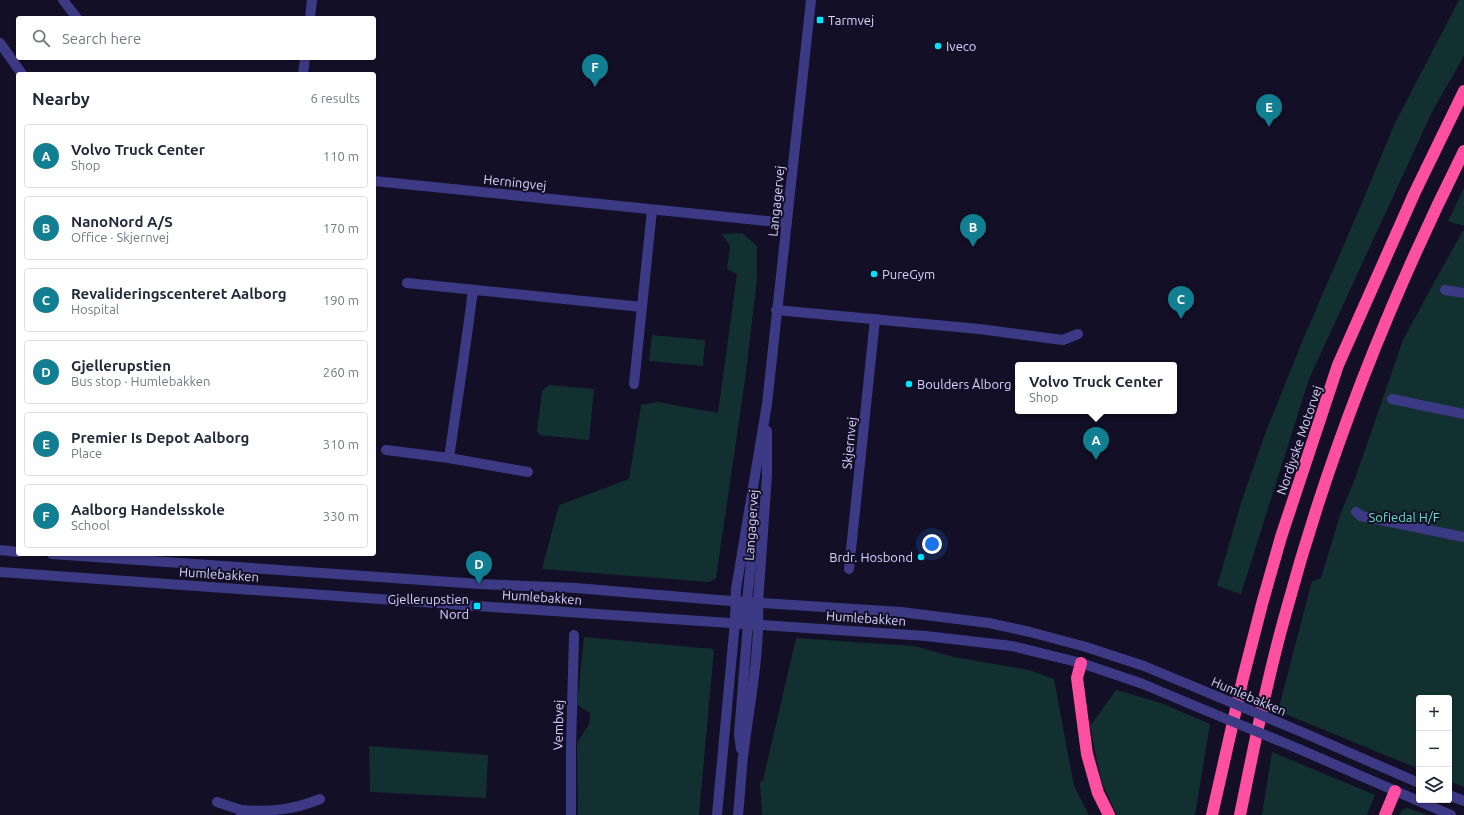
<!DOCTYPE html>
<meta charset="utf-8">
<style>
:root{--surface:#fff;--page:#f2f2f3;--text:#1f2937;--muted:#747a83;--line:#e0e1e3;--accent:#117e91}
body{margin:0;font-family:Ubuntu,sans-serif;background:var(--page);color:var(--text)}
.controls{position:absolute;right:12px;bottom:12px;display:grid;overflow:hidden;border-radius:4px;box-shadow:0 1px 3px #0004}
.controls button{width:36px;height:36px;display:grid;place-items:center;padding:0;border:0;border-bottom:1px solid var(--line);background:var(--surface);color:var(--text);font:20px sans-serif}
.you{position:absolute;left:932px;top:544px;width:14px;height:14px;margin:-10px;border:3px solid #fff;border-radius:50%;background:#1a73e8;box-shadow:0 0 0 6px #1a73e833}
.badge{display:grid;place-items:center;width:26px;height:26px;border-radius:50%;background:var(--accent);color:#fff;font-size:13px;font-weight:700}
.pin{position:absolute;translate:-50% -33px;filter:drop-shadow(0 1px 2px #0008)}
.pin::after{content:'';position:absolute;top:21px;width:14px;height:12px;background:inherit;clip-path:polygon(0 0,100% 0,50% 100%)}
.popup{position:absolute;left:1015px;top:362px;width:162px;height:52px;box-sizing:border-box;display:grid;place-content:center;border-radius:4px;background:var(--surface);filter:drop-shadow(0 1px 3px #0005);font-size:13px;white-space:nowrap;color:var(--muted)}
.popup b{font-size:15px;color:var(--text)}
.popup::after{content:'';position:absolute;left:50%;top:100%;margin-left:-8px;border:8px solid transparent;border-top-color:var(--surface)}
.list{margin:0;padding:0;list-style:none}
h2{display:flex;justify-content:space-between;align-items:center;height:52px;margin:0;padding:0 16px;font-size:17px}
h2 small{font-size:13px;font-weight:400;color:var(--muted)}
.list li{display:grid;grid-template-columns:26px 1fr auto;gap:12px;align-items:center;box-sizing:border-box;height:64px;margin:0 8px 8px;padding:0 8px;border:1px solid var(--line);border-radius:4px}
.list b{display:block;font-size:15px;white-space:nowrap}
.list p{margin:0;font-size:13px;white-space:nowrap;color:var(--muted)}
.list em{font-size:13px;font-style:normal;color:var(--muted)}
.icon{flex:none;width:22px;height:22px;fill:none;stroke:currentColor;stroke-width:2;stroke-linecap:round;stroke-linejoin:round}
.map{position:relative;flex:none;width:1464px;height:815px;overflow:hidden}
.search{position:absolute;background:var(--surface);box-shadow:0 1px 3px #0004;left:16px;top:16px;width:360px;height:44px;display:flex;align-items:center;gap:10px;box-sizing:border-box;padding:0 14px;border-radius:4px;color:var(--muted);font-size:15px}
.panel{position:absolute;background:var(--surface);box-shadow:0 1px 3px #0004;left:16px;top:72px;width:360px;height:484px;border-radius:4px}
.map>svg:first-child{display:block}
</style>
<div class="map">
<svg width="1464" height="815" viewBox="0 0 1464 815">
<rect width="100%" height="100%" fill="#130f26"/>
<!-- green -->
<g fill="#12302f">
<path d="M 1459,0 L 1464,0 L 1464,56 L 1432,112 L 1309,379 L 1241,594 L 1217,586 L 1242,500 L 1265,434 L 1304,337 L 1361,205 L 1394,125 Z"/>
<path d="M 1464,188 L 1464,226 L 1448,221 Z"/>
<path d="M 1464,229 L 1464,787 L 1449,781 L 1449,698 L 1419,698 L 1419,769 L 1278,711 L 1312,581 L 1321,578 L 1340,515 L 1356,476 L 1403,340 L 1430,290 Z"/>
<path d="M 742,233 L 757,246 L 757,279 L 745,380 L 716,578 L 709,582 L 542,569 L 559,505 L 629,479 L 641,405 L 658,402 L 718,413 L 737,274 L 727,269 L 730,246 L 722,234 Z"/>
<path d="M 652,335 L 705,340 L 703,366 L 649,361 Z"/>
<path d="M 549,385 L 594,389 L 589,440 L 540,435 L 537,431 L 542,391 Z"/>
<path d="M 584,637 L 714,649 L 699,815 L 578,815 L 577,743 L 589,724 L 590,713 L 577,705 Z"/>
<path d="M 796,638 L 914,646 L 954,657 L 1029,670 L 1054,679 L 1074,786 L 1089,815 L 762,815 L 760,782 L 764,780 L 763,780 Z"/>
<path d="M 1116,690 L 1161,703 L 1210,724 L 1195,815 L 1117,815 L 1101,780 L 1090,726 Z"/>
<path d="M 369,746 L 488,755 L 486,798 L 370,792 Z"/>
<path d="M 1272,752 L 1375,795 L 1367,815 L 1262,815 Z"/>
<path d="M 1407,808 L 1428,815 L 1399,815 L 1402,810 Z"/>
</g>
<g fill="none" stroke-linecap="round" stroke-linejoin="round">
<!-- minor -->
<g stroke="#3d3a85" stroke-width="10">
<path d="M 63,0 L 77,18"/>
<path d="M 310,18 L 312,0"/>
<path d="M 0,43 L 22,74"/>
<path d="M 303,74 L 305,58"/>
<path d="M 374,181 L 787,223"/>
<path d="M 407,283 L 642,307"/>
<path d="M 1445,290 L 1464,293"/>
<path d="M 776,310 L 979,329 L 1063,340 L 1078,334"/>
<path d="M 634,384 L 652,210"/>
<path d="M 1392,399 L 1464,414"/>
<path d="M 386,450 L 449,458 L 528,472"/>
<path d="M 449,458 C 457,402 466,346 473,290"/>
<path d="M 1356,512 L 1361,516 L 1464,537"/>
<path d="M 849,569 L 875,319"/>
<path d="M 217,802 L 241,810"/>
<path d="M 241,815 L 241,810 C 270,812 293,810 320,799"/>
<path d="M 571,815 L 571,746 L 574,635"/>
</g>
<!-- tertiary -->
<g stroke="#3d3a85" stroke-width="10">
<path d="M 754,505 L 755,520 L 747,602 L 758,622"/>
<path d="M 0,550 L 18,552"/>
<path d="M 52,554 L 479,584 L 576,588 L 718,600 L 901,612 L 989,623 L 1030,632 L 1086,647 L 1144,666 L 1197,688"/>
<path d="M 0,572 L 477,606 L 926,636 L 1012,646 L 1081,663 L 1143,684 L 1195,706"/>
<path d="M 736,602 L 748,623 L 739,734 L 741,749"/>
<path d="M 1304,733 L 1419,783"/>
<path d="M 1299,749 L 1451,815"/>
<path d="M 1449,795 L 1464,801"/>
<path d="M 717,815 L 735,622 L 736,589 L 767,404 L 811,0"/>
<path d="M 738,815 C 740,796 741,776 743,757 C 749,706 760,655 758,603 L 767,475 L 767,431"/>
</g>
<!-- motorway -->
<g stroke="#ff4fa3" stroke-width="12">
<path d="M 1081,663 L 1077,678 L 1087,754 L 1098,793 L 1109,815"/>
<path d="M 1212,815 L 1243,678 L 1262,604 L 1281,537 L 1338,365 L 1414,194 L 1464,91"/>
<path d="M 1240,815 C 1254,747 1267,679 1286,612 C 1329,452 1390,299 1464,151"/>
<path d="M 1385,815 L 1395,791"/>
</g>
<!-- tertiary-bridge -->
<g stroke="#3d3a85" stroke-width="10">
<path d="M 1197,688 L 1304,733"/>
<path d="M 1195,706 L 1299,749"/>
</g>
</g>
<!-- markers -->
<g fill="#00e5ff" stroke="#130f26" stroke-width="1.5">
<rect x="816" y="16" width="8" height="8" rx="2"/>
<circle cx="938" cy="46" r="4"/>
<circle cx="874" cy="274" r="4"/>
<circle cx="909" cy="384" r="4"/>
<circle cx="921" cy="557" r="4"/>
<rect x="473" y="602" width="8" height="8" rx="2"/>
</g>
<g text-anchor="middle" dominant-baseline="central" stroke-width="4" stroke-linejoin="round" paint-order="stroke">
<!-- poi labels -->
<g font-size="13" fill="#d9d4ff" stroke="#130f26" text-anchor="start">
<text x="828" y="20">Tarmvej</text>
<text x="946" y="46">Iveco</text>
<text x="882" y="274">PureGym</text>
<text x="917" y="384">Boulders Ålborg</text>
<text x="913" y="557" text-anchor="end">Brdr. Hosbond</text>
<text x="469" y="599" text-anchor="end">Gjellerupstien<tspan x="469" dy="15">Nord</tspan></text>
</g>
<!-- street labels -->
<g font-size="13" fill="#d9d4ff" stroke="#130f26">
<text transform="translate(515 182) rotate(6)">Herningvej</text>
<text transform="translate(776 201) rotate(-84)">Langagervej</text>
<text transform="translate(1299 440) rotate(-71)">Nordjyske Motorvej</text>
<text transform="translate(849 443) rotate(-84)">Skjernvej</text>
<text transform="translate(751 525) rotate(-86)">Langagervej</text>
<text transform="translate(219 574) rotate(4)">Humlebakken</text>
<text transform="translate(542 597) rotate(4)">Humlebakken</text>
<text transform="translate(866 618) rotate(4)">Humlebakken</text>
<text transform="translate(1249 696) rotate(23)">Humlebakken</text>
<text transform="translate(558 725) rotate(-89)">Vembvej</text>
</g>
<!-- park labels -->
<g font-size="13" fill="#5fe0c0" stroke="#130f26">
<text x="1404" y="517">Sofiedal H/F</text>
</g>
</g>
</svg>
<div class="controls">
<button>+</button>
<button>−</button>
<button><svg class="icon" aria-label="layers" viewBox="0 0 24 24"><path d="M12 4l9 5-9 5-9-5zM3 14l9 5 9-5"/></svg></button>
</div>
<div class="you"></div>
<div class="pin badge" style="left:1096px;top:460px">A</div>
<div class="popup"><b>Volvo Truck Center</b>Shop</div>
<div class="pin badge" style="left:973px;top:247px">B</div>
<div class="pin badge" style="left:1181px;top:319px">C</div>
<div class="pin badge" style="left:479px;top:584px">D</div>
<div class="pin badge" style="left:1269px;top:127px">E</div>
<div class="pin badge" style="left:595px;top:87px">F</div>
<div class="search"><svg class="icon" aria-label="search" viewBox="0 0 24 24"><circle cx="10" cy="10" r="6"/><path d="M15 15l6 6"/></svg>Search here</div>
<section class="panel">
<h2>Nearby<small>6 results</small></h2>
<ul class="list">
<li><span class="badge">A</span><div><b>Volvo Truck Center</b><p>Shop</p></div><em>110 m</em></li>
<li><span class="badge">B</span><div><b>NanoNord A/S</b><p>Office · Skjernvej</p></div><em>170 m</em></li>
<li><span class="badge">C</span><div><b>Revalideringscenteret Aalborg</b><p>Hospital</p></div><em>190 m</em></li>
<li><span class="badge">D</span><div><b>Gjellerupstien</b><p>Bus stop · Humlebakken</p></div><em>260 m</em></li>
<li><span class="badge">E</span><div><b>Premier Is Depot Aalborg</b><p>Place</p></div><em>310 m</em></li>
<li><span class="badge">F</span><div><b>Aalborg Handelsskole</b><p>School</p></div><em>330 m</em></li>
</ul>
</section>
</div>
